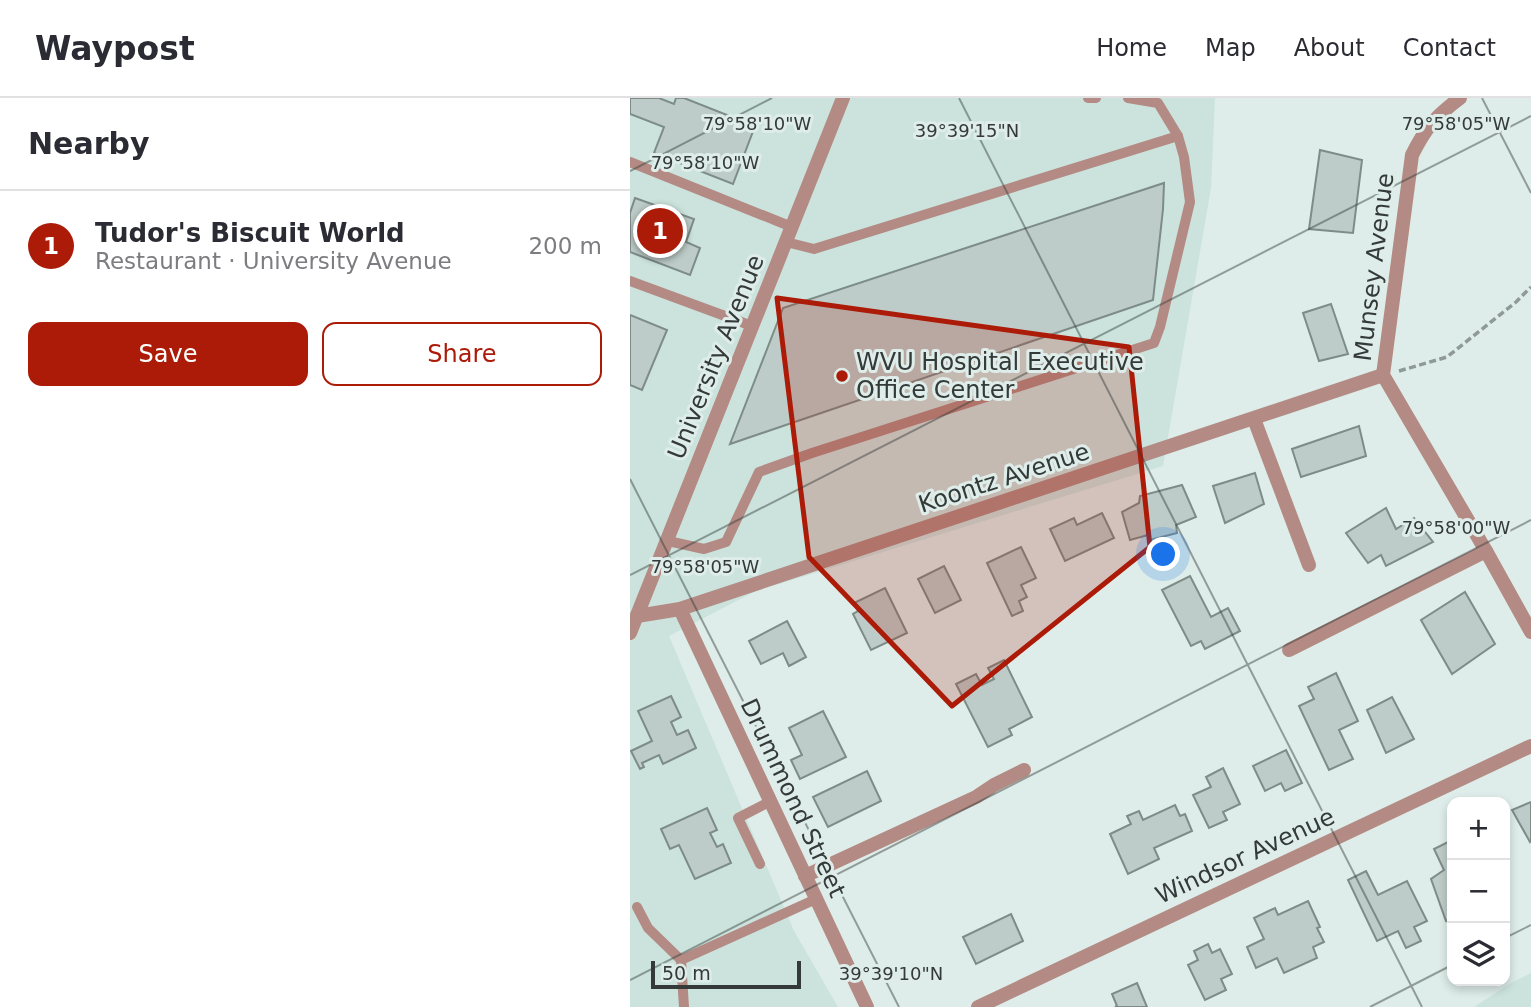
<!DOCTYPE html>
<meta charset="utf-8">
<style>
:root{--surface:#fff;--page:#f2f2f3;--text:#2b2b33;--muted:#7c7c81;--line:#e1e1e2;--accent:#ab1b08}
body{margin:0;font-family:"DejaVu Sans",sans-serif;background:var(--page);color:var(--text)}
.controls{position:absolute;right:21px;bottom:21px;display:grid;overflow:hidden;border-radius:14px;box-shadow:0 4px 10px #0003}
.controls button{width:63px;height:63px;display:grid;place-items:center;padding:0;border:0;border-bottom:2px solid var(--line);background:var(--surface);color:var(--text);font:35px sans-serif}
.scale{position:absolute;left:21px;bottom:18px;width:150px;box-sizing:border-box;padding-left:7px;border:4px solid #343a38;border-top:0;font-size:19px;line-height:24px;white-space:nowrap;color:#343a38;-webkit-text-stroke:5px #deede9;paint-order:stroke}
.you{position:absolute;left:534px;top:457px;width:24px;height:24px;margin:-18px;border:5px solid #fff;border-radius:50%;background:#1a73e8;box-shadow:0 0 0 10px #1a73e833}
.badge{display:grid;place-items:center;width:46px;height:46px;border-radius:50%;background:var(--accent);color:#fff;font-size:23px;font-weight:700}
.pin{position:absolute;translate:-50% -50%;border:4px solid #fff;box-shadow:0 2px 7px #0006}
.list{margin:0;padding:0;list-style:none}
h2{display:flex;justify-content:space-between;align-items:center;height:91px;margin:0;padding:0 28px;font-size:30px}
h2 small{font-size:23px;font-weight:400;color:var(--muted)}
.list li{display:grid;grid-template-columns:46px 1fr auto;gap:21px;align-items:center;box-sizing:border-box;height:112px;padding:0 28px;border-top:2px solid var(--line)}
.list b{display:block;font-size:26px;white-space:nowrap}
.list p{margin:0;font-size:23px;white-space:nowrap;color:var(--muted)}
.list em{font-size:23px;font-style:normal;color:var(--muted)}
.actions{display:flex;gap:14px;padding:21px 28px}
.actions a{flex:1;padding:16px 0;border:2px solid var(--accent);border-radius:14px;text-align:center;font-size:24px;color:var(--accent)}
.actions .main{background:var(--accent);color:#fff}
.icon{flex:none;width:38px;height:38px;fill:none;stroke:currentColor;stroke-width:2;stroke-linecap:round;stroke-linejoin:round}
.map{position:relative;flex:none;width:901px;height:909px;overflow:hidden}
header{display:flex;align-items:center;gap:42px;box-sizing:border-box;height:98px;padding:0 35px;background:var(--surface);border-bottom:2px solid var(--line)}
header strong{font-size:33px}
nav{display:flex;gap:38px;margin-inline-start:auto;font-size:24px}
main{display:flex}
aside{flex:1;background:var(--surface)}
.map>svg:first-child{display:block}
</style>
<header>
<strong>Waypost</strong>
<nav><a>Home</a><a>Map</a><a>About</a><a>Contact</a></nav>
</header>
<main>
<aside>
<h2>Nearby<small></small></h2>
<ul class="list">
<li><span class="badge">1</span><div><b>Tudor's Biscuit World</b><p>Restaurant · University Avenue</p></div><em>200 m</em></li>
</ul>
<div class="actions"><a class="main">Save</a><a>Share</a></div>
</aside>
<div class="map">
<svg width="901" height="909" viewBox="0 0 901 909">
<rect width="100%" height="100%" fill="#deede9"/>
<!-- built -->
<g fill="#cbe3dc">
<path d="M 0,0 L 585,0 L 581,90 L 533,368 L 126,493 L 39,538 L 164,833 L 208,909 L 0,909 Z"/>
<path d="M 901,875 L 901,909 L 844,909 L 881,885 Z"/>
</g>
<!-- building -->
<g fill="#bdccc8" stroke="#7e8c88" stroke-width="2">
<path d="M 0,0 L 29,0 L 44,6 L 46,0 L 54,0 L 125,28 L 103,86 L 24,55 L 34,29 L 0,16 Z"/>
<path d="M 690,52 L 732,62 L 723,135 L 679,131 Z"/>
<path d="M 534,85 L 533,111 L 523,202 L 100,346 L 153,210 Z"/>
<path d="M 5,100 L 64,121 L 56,144 L 70,150 L 60,177 L 0,154 L 0,115 Z"/>
<path d="M 701,206 L 718,256 L 689,263 L 673,215 Z"/>
<path d="M 0,217 L 37,232 L 12,292 L 0,287 Z"/>
<path d="M 729,328 L 736,358 L 671,379 L 662,351 Z"/>
<path d="M 625,375 L 634,406 L 595,425 L 583,388 Z"/>
<path d="M 552,387 L 566,419 L 546,427 L 547,435 L 520,442 L 518,437 L 500,442 L 492,414 L 509,405 L 510,398 Z"/>
<path d="M 756,410 L 766,431 L 784,420 L 803,444 L 756,468 L 751,457 L 738,465 L 716,435 Z"/>
<path d="M 472,415 L 484,440 L 435,463 L 420,431 L 444,420 L 447,427 Z"/>
<path d="M 391,449 L 406,480 L 391,487 L 397,499 L 389,503 L 393,513 L 382,518 L 357,465 Z"/>
<path d="M 314,468 L 331,502 L 305,515 L 288,481 Z"/>
<path d="M 560,478 L 581,519 L 598,510 L 610,533 L 575,551 L 571,543 L 561,548 L 532,492 Z"/>
<path d="M 255,490 L 277,535 L 241,552 L 223,516 L 228,513 L 224,505 Z"/>
<path d="M 835,494 L 865,546 L 822,576 L 791,522 Z"/>
<path d="M 157,523 L 176,559 L 159,568 L 153,555 L 131,566 L 119,543 Z"/>
<path d="M 374,562 L 402,619 L 379,631 L 382,637 L 358,649 L 326,586 L 346,576 L 352,587 L 364,581 L 358,570 Z"/>
<path d="M 706,575 L 728,623 L 709,632 L 723,661 L 699,672 L 669,608 L 684,601 L 678,589 Z"/>
<path d="M 41,598 L 51,619 L 41,624 L 47,637 L 58,632 L 66,650 L 33,666 L 29,657 L 12,665 L 14,669 L 10,671 L 1,653 L 22,643 L 8,613 Z"/>
<path d="M 762,599 L 784,641 L 756,655 L 737,612 Z"/>
<path d="M 193,613 L 216,659 L 170,681 L 161,662 L 172,657 L 159,630 Z"/>
<path d="M 656,652 L 672,685 L 655,693 L 651,685 L 635,693 L 623,668 Z"/>
<path d="M 593,670 L 610,706 L 593,714 L 597,722 L 579,730 L 563,697 L 581,689 L 576,679 Z"/>
<path d="M 237,673 L 251,703 L 198,729 L 183,699 Z"/>
<path d="M 901,704 L 901,743 L 900,744 L 882,712 Z"/>
<path d="M 545,707 L 550,718 L 555,716 L 562,733 L 524,750 L 529,761 L 498,776 L 480,736 L 501,726 L 497,718 L 509,713 L 513,722 Z"/>
<path d="M 77,710 L 87,732 L 80,735 L 87,749 L 93,746 L 101,765 L 65,781 L 49,747 L 40,751 L 31,731 Z"/>
<path d="M 822,742 L 822,820 L 816,823 L 801,781 L 814,772 L 804,751 Z"/>
<path d="M 736,773 L 748,797 L 777,783 L 797,823 L 784,829 L 791,843 L 776,850 L 768,833 L 747,843 L 718,782 Z"/>
<path d="M 678,803 L 690,829 L 687,830 L 694,844 L 683,849 L 687,860 L 654,875 L 647,860 L 626,870 L 617,849 L 634,841 L 624,820 L 645,810 L 648,817 Z"/>
<path d="M 381,816 L 393,843 L 346,866 L 333,839 Z"/>
<path d="M 578,846 L 582,855 L 590,851 L 602,876 L 591,881 L 596,892 L 575,902 L 558,867 L 568,862 L 564,853 Z"/>
<path d="M 507,885 L 517,909 L 485,909 L 487,908 L 482,896 Z"/>
</g>
<g fill="none" stroke-linecap="round" stroke-linejoin="round">
<!-- path -->
<path stroke="#8f9996" stroke-width="3.5" stroke-dasharray="7 3.5" stroke-linecap="butt" d="M 769,273 L 817,259 L 886,204 L 901,189"/>
<!-- service -->
<g stroke="#b38b84" stroke-width="10">
<path d="M 458,0 L 466,0"/>
<path d="M 0,64 L 162,129"/>
<path d="M 156,144 L 184,151 L 548,38"/>
<path d="M 0,183 L 122,228"/>
<path d="M 38,443 L 74,451 L 96,444 L 129,374 L 182,355 L 524,245 L 530,229 L 560,104 L 554,59 L 548,38 L 528,5 L 498,0"/>
<path d="M 130,766 L 108,720 L 139,704"/>
<path d="M 7,809 L 18,830 L 51,862"/>
<path d="M 54,909 L 51,862 L 186,801"/>
</g>
<!-- minor -->
<g stroke="#b38b84" stroke-width="14">
<path d="M 830,0 C 805,19 796,29 782,57 L 753,277 L 856,453 L 901,534"/>
<path d="M 624,321 L 679,467"/>
<path d="M 50,511 L 237,909"/>
<path d="M 7,518 L 50,511 L 753,277"/>
<path d="M 659,552 L 856,453"/>
<path d="M 175,778 L 346,699 L 364,687 L 394,672"/>
<path d="M 348,909 L 901,648"/>
</g>
<!-- tertiary -->
<path stroke="#b38b84" stroke-width="14" d="M 0,535 L 213,0"/>
</g>
<!-- marked area -->
<path fill="#ab1b08" fill-opacity="0.2" stroke="#ab1b08" stroke-width="5" stroke-linejoin="round" d="M 147,200 L 499,249 L 520,449 L 322,608 L 179,459 Z"/>
<!-- ticks -->
<path fill="none" stroke="#343a38" stroke-width="2" stroke-opacity="0.45" d="M 329,0 L 792,909M 852,0 L 901,95M 0,73 L 142,0M 0,381 L 269,909M 0,477 L 901,18M 875,840 L 901,827M 0,882 L 901,422M 740,909 L 822,867"/>
<!-- markers -->
<circle fill="#ab1b08" stroke="#deede9" stroke-width="2.5" cx="212" cy="278" r="7"/>
<g text-anchor="middle" dominant-baseline="central" stroke-width="6" stroke-linejoin="round" paint-order="stroke">
<!-- street labels -->
<g font-size="24" fill="#343a38" stroke="#deede9">
<text transform="translate(744 169) rotate(-83)">Munsey Avenue</text>
<text transform="translate(86 259) rotate(-68)">University Avenue</text>
<text transform="translate(374 380) rotate(-18)">Koontz Avenue</text>
<text transform="translate(163 700) rotate(65)">Drummond Street</text>
<text transform="translate(615 758) rotate(-25)">Windsor Avenue</text>
</g>
<!-- poi labels -->
<g font-size="24" fill="#343a38" stroke="#deede9" text-anchor="start">
<text x="226" y="264">WVU Hospital Executive<tspan x="226" dy="28">Office Center</tspan></text>
</g>
</g>
<g font-size="18" text-anchor="middle" fill="#343a38" stroke="#deede9" stroke-width="6" stroke-linejoin="round" paint-order="stroke">
<text x="127" y="32">79°58'10"W</text>
<text x="826" y="32">79°58'05"W</text>
<text x="337" y="39">39°39'15"N</text>
<text x="75" y="71">79°58'10"W</text>
<text x="826" y="436">79°58'00"W</text>
<text x="75" y="475">79°58'05"W</text>
<text x="261" y="882">39°39'10"N</text>
</g>
</svg>
<div class="controls">
<button>+</button>
<button>−</button>
<button><svg class="icon" aria-label="layers" viewBox="0 0 24 24"><path d="M12 4l9 5-9 5-9-5zM3 14l9 5 9-5"/></svg></button>
</div>
<div class="scale">50 m</div>
<div class="you"></div>
<div class="pin badge" style="left:30px;top:133px">1</div>
</div>
</main>
